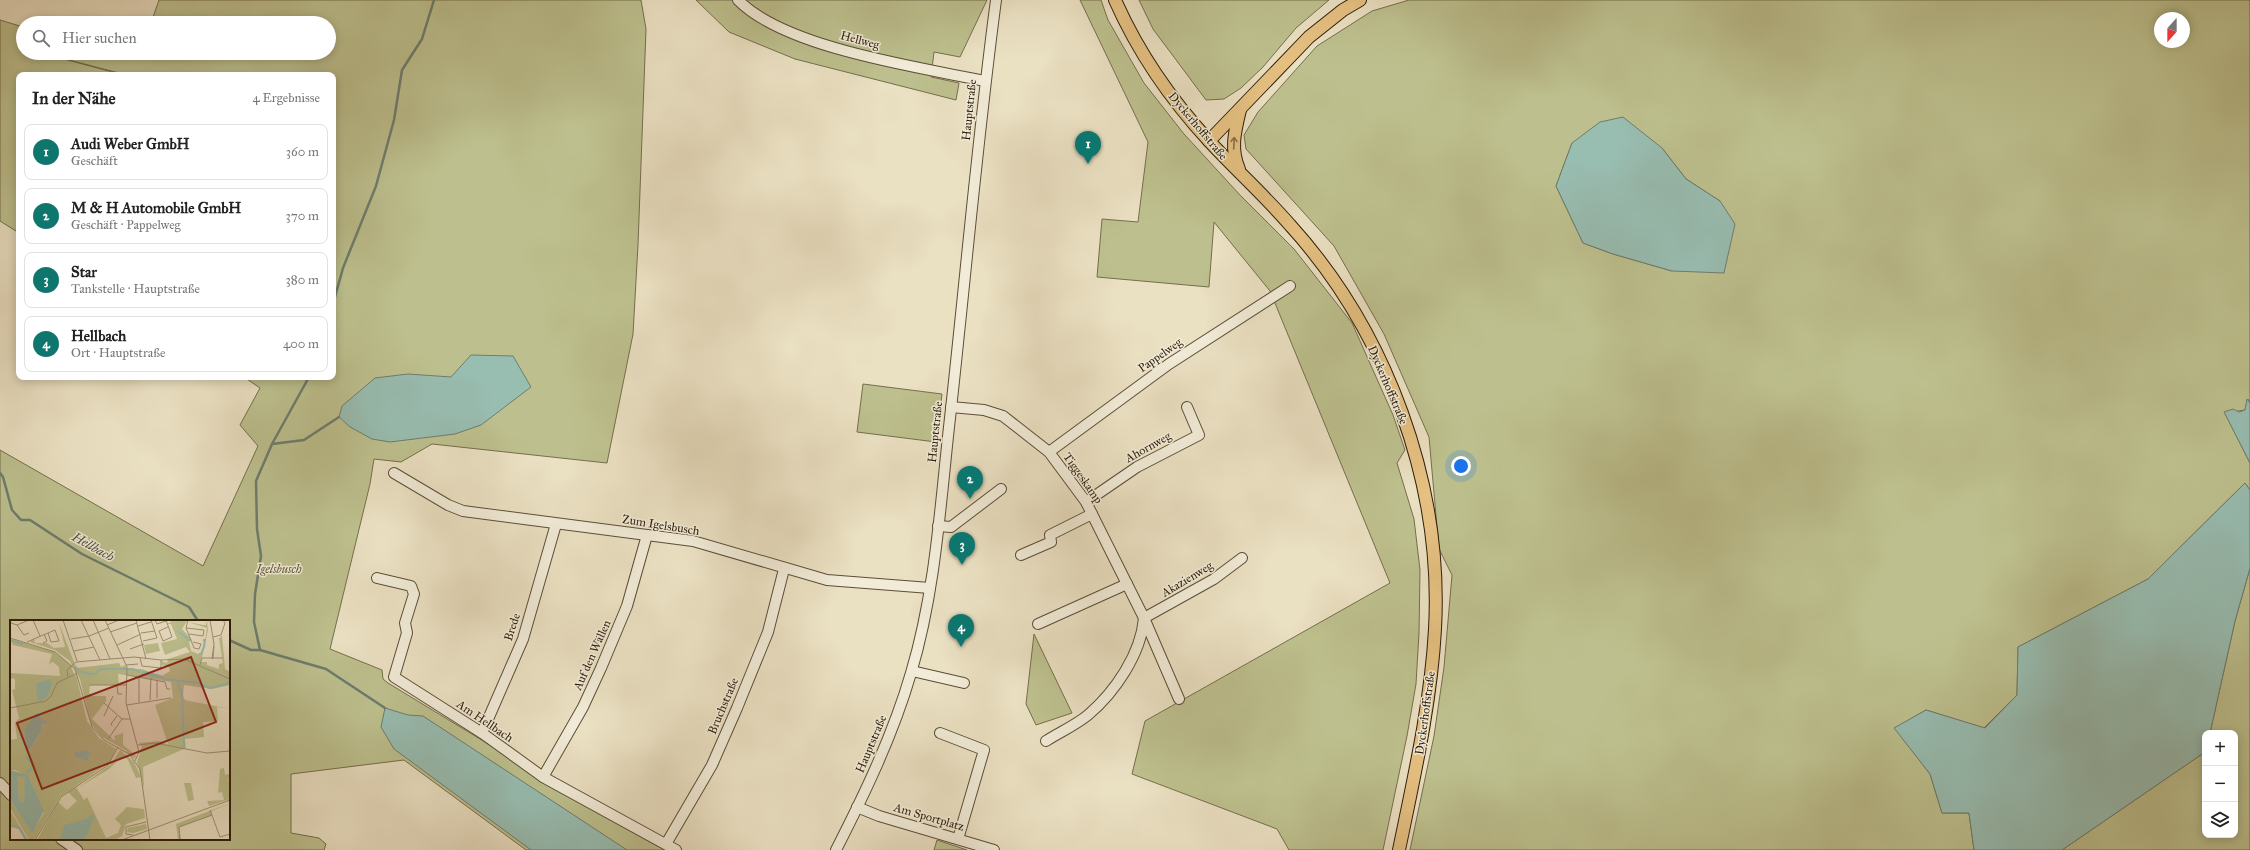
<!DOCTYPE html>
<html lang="de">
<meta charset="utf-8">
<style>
:root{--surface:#fff;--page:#f6f6f6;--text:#222;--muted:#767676;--line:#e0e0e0;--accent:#0f766e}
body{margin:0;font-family:"IM FELL Great Primer",serif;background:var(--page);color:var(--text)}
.controls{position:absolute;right:12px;bottom:12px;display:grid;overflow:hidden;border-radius:8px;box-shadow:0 2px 10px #0003}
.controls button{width:36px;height:36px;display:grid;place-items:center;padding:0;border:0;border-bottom:1px solid var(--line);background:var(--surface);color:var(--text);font:20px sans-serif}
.compass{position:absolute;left:2154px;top:12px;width:36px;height:36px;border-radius:50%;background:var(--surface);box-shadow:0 2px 10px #0003;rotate:201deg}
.you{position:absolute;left:1461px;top:466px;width:14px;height:14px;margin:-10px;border:3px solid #fff;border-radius:50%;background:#1a73e8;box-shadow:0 0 0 6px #1a73e833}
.badge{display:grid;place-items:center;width:26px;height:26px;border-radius:50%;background:var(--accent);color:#fff;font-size:13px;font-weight:700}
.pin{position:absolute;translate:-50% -33px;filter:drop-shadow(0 1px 2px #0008)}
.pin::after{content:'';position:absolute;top:21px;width:14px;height:12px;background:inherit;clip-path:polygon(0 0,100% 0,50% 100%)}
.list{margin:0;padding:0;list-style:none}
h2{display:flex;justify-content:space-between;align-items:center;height:52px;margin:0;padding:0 16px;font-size:17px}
h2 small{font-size:13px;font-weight:400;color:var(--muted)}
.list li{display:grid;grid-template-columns:26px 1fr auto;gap:12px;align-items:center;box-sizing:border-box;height:56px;margin:0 8px 8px;padding:0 8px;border:1px solid var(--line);border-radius:8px}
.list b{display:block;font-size:15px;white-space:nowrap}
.list p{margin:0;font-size:13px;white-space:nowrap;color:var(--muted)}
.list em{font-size:13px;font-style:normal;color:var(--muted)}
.icon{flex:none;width:22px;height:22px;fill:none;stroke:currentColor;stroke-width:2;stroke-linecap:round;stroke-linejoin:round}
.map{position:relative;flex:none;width:2250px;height:850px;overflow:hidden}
.search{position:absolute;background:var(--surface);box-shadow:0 2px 10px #0003;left:16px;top:16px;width:320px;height:44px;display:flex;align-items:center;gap:10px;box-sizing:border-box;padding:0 14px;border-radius:22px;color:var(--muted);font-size:15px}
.panel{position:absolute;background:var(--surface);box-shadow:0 2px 10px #0003;left:16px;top:72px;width:320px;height:308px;border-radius:8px}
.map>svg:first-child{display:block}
</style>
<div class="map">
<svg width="2250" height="850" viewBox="0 0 2250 850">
<rect width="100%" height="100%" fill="#eae0c2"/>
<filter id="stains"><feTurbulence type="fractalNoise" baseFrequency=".005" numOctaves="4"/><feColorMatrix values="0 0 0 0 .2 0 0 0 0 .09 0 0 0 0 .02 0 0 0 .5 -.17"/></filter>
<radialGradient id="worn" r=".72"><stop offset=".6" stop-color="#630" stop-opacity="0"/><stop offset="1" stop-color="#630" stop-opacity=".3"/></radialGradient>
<!-- green -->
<g fill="#bdc08e" stroke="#756e4c" fill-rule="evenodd">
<path d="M 159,0 L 641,0 L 646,29 L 638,245 L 633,334 L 607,463 L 432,444 L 401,462 L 374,459 L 370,484 L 330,649 L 382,670 L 383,679 L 388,683 L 480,739 L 543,780 L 670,850 L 526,850 L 404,760 L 291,774 L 291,833 L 319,838 L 326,844 L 324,850 L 0,850 L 0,450 L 203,566 L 258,446 L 240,425 L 260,388 L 244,377 L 333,377 L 333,75 L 127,75 L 57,57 L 123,75 L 19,75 L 19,233 L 0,221 L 0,20 L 23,27 L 23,53 L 117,53 L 139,59 L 141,53 L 329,53 L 329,23 L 151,23 ZM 11,621 L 229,621 L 229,839 L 11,839 Z"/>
<path d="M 696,0 L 987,0 L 960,57 L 934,52 L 931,77 L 959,83 L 956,100 L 795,59 L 729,32 Z"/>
<path d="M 1080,0 L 1101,0 L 1108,20 L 1144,83 L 1184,134 L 1240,195 L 1294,249 L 1352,323 L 1393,415 L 1405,450 L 1397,463 L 1414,519 L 1420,570 L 1419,633 L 1416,684 L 1407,736 L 1383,850 L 1289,850 L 1277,829 L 1132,774 L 1145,721 L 1390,583 L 1270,291 L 1214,222 L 1209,287 L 1097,277 L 1102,219 L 1138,222 L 1148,142 Z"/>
<path d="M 1139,0 L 1329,0 L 1296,28 L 1263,67 L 1241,88 L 1224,99 L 1206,100 L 1153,29 Z"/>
<path d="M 1409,0 L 2250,0 L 2250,403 L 2248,399 L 2245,410 L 2225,413 L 2250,463 L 2250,490 L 2245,483 L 2148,579 L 2018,647 L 2017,695 L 1984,728 L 1926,710 L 1895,728 L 1930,774 L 1942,813 L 1969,813 L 1974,850 L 1410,850 L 1434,736 L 1444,667 L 1452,575 L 1439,549 L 1429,437 L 1384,334 L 1334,246 L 1246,149 L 1244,135 L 1258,112 L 1317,46 L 1372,11 ZM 2160,18 L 2184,18 L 2184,42 L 2160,42 ZM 1572,143 L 1662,148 L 1686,179 L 1720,201 L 1672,271 L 1613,254 L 1583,243 L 1556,186 Z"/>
<path d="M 863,384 L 942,394 L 936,442 L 857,432 Z"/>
<path d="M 2250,568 L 2250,850 L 2062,850 L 2205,752 L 2205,835 L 2235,835 L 2235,733 L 2210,733 L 2235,621 Z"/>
<path d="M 1034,634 L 1072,713 L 1036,725 L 1026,704 Z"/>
<path d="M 937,840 L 967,850 L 934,850 Z"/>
</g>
<!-- water -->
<g fill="#98bdb1" stroke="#6d7d6e">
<path d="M 1623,117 L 1662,148 L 1686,179 L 1720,201 L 1735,224 L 1724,273 L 1672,271 L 1613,254 L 1583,243 L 1556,186 L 1572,143 L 1600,122 Z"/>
<path d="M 471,355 L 513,356 L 531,387 L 481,425 L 455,434 L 390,442 L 372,439 L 350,427 L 339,417 L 342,406 L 375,378 L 408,374 L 451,377 Z"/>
<path d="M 2247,399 L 2250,403 L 2250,463 L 2224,412 L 2233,409 L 2239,412 L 2245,410 Z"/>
<path d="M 2245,483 L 2250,490 L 2250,568 L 2235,621 L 2210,733 L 2205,733 L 2205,752 L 2062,850 L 1974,850 L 1969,813 L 1942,813 L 1930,774 L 1894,728 L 1926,710 L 1985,728 L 2017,695 L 2018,647 L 2148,579 Z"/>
<path d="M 385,708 L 408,715 L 423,716 L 627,850 L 531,850 L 394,749 L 381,727 Z"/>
</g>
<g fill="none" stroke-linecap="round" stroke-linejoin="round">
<!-- stream -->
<g stroke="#6d7d6e" stroke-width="2.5">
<path d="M 333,304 L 343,268 L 376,186 L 394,120 L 402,70 L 422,39 L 434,0"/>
<path d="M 272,444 L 304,440 L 339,417"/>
<path d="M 0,473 L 3,477 L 12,510 L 21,520 L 30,520 L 82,554 L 189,607 L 198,621"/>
<path d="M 229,640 L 251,650 L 260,650 L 326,669 L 385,708"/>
<path d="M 260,650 L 254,622 L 255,594 L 261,556 L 257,529 L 256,481 L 272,444 L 309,377"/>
</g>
<!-- minor casing -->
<g stroke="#5c4d38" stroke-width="12">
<g id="minor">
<path d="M 738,0 C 785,48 918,67 985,81"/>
<path d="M 951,407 L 984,410 L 1003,416 L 1049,452 L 1086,502 L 1144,618 L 1179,699"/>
<path d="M 1049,452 L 1169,364 L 1290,286"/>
<path d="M 394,473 L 448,505 L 463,511 L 693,541 L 827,580 L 930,588"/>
<path d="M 1086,502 L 1137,467 L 1199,435 L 1187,407"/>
<path d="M 938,526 L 951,527 L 1001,489"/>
<path d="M 1021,555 L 1051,542 L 1050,535 L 1092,514"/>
<path d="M 377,578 L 411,586 L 414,594 L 405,623 L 407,633 L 394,677 L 482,733 L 543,777 L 676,850"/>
<path d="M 1038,624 L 1127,584"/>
<path d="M 912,671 L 964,683"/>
<path d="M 482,733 L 523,639 L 556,524"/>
<path d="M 940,733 L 984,750 L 958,839"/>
<path d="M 1046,741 C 1060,732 1076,725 1088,715 C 1115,692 1141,654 1144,618 L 1214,579 L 1242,558"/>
<path d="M 543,777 L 583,707 L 601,668 L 627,606 L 647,535"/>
<path d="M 0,783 L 11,795"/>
<path d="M 857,807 L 879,816 L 994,850"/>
<path d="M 61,839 L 77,850"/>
<path d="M 666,844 L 712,765 L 737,708 L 768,632 L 784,569"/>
<path d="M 836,850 C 865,793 893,735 911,673 C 935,593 940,509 949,427 C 965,284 977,142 996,0"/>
</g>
</g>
<!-- major casing -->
<g stroke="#2d1c0a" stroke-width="14">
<g id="major">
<path d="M 1115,0 C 1138,52 1172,101 1210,142 C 1236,170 1265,196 1290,225 C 1387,332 1443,484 1435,629 C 1431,703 1414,777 1399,850"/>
<path d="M 1209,141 L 1309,37 L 1343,10 L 1360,0"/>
<path d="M 1239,169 C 1230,149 1235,131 1240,110"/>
</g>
</g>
<!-- minor -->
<use href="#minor" stroke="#f1ebd7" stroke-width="10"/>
<!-- major -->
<use href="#major" stroke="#e5c081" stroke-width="12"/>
</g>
<!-- one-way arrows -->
<defs><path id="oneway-shaft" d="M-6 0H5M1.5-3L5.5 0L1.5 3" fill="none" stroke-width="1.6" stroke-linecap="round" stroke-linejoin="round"/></defs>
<use stroke="#896e46" href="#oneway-shaft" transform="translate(1234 143) rotate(-87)"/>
<g text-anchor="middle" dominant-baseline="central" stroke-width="3" stroke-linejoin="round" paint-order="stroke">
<!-- street labels -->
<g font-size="12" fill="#2d1c0a" stroke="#f1ebd7">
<text transform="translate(860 40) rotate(15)">Hellweg</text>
<text transform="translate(969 110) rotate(-84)">Hauptstraße</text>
<text transform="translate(1198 126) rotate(50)">Dyckerhoffstraße</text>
<text transform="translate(1160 355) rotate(-35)">Pappelweg</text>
<text transform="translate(1388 385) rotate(67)">Dyckerhoffstraße</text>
<text transform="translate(935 432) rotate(-84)">Hauptstraße</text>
<text transform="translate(1148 447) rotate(-29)">Ahornweg</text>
<text transform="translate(1083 478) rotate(55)">Tiggeskamp</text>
<text transform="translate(661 525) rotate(9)">Zum Igelsbusch</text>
<text transform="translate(1187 579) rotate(-31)">Akazienweg</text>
<text transform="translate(512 627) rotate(-72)">Brede</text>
<text transform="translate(592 655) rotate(-66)">Auf den Wällen</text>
<text transform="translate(723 706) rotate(-67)">Bruchstraße</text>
<text transform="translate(1425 713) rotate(-82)">Dyckerhoffstraße</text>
<text transform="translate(485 721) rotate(34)">Am Hellbach</text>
<text transform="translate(871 744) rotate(-67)">Hauptstraße</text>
<text transform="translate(929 817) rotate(16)">Am Sportplatz</text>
</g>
<!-- park labels -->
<g font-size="12" font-style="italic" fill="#584d32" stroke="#f1ebd7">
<text x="279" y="569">Igelsbusch</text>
</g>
<!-- water labels -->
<g font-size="13" font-style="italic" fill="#4d4c3c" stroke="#f1ebd7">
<text transform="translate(93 547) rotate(29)">Hellbach</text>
</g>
</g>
<!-- overview -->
<g transform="translate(10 620)">
<rect width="220" height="220" fill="#eae0c2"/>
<path d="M 160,0 L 177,1 L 172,9 L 182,20 L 179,22 L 181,31 L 188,34 L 192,33 L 194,21 L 192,21 L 195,20 L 197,8 L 178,2 L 193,5 L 196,5 L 197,0 L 198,10 L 191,42 L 197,42 L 197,45 L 209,49 L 209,44 L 213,43 L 209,19 L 212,15 L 215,49 L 220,52 L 220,65 L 202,69 L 174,65 L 173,76 L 175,80 L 220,89 L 207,87 L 208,101 L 193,102 L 194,117 L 175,119 L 176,128 L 133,147 L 134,168 L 127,142 L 132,126 L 129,123 L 149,121 L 158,124 L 145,85 L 163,78 L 161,62 L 108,54 L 109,65 L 80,65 L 79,73 L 83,76 L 96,76 L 96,81 L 82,99 L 105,121 L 104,116 L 113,113 L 113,125 L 127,136 L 124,139 L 115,130 L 92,117 L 81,104 L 70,59 L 60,41 L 45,30 L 20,22 L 24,19 L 25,23 L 37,23 L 44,28 L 55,27 L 49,3 L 67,50 L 67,48 L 109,43 L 111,47 L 115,45 L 117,49 L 131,49 L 152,56 L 160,51 L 159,47 L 152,45 L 151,41 L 157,43 L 158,39 L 180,32 L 176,27 L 155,35 L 151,23 L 167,19 L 161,4 L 157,4 L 161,2 ZM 0,19 L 43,31 L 61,45 L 64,55 L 66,55 L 77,101 L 89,118 L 106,129 L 100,142 L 50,177 L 24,220 L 19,220 L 0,188 L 0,179 L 22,212 L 34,193 L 19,157 L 5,150 L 0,150 L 0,120 L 7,119 L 5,103 L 9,98 L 2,70 L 5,69 L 5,59 L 0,58 L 0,53 L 50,56 L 49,47 L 43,42 L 39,44 L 42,34 L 3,25 ZM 38,102 L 31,105 L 31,112 L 19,131 L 16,129 L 14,110 ZM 148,23 L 150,31 L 136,34 L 134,25 ZM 110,130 L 124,142 L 131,157 L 126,158 L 117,138 L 108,140 L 99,149 L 68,168 L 101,144 ZM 214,148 L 215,155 L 219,154 L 220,150 L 220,159 L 216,160 L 220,160 L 220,179 L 199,186 L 197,181 L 214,180 L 212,172 L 208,173 L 210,149 ZM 6,155 L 16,156 L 14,183 L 9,180 ZM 174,163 L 181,163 L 184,180 L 178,181 ZM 66,167 L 74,180 L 77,177 L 96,218 L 108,213 L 111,205 L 105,199 L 117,187 L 134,189 L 135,198 L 116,204 L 112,216 L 105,220 L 27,220 L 48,182 L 57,190 L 67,181 L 58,172 ZM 220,183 L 202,191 L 201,196 L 169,207 L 171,220 L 168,220 L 166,204 L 140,214 ZM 0,190 L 18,220 L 15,220 L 10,209 L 0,207 ZM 136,204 L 137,209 L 123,213 L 117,212 L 118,208 Z" fill="#bdc08e" fill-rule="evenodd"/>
<path d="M 132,50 L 153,56 L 155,59 L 131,55 ZM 39,59 L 42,63 L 40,70 L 36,78 L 28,82 L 26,64 ZM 27,92 L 30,98 L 38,102 L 31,105 L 31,112 L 18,132 L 16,129 L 14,110 ZM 77,130 L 80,134 L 77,141 L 65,136 L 65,132 ZM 0,150 L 18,155 L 34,191 L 22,213 L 0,179 ZM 7,156 L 15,157 L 14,183 L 9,180 ZM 83,194 L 84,197 L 77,216 L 72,220 L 50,220 L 54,205 L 76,199 Z" fill="#98bdb1" fill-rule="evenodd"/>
<path fill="none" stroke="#98bdb1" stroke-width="2" d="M 167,11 L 177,18 L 178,21M 0,20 L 13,24M 189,34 L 191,34 L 194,27 L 195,20 L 193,20M 65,46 L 69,51 L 80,54 L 85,54 L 90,49 L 123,49 L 130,52M 155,59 L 189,63 L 199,68 L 217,64 L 220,61M 167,61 L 172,73 L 174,127M 16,136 L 23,147 L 17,153M 0,206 L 4,205 L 10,209 L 16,220"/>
<path fill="none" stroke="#9e9278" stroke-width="1" d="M 23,0 L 30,16M 53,0 L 67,41M 71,0 L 90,40M 83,0 L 100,39M 95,0 L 117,47 L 116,83 L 129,132 L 125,141M 126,0 L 136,39M 145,0 L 147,4 L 156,1M 156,0 L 162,17 L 153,21 L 149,11 L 158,7M 178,0 L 176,8 L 184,28 L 189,29 L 191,24 L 183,22M 200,0 L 204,24 L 202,39M 1,3 L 7,5 L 19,0M 7,5 L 14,15 L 19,13M 97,5 L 109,0M 128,6 L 141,2M 176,8 L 194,10 L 193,16 L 179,14M 100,12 L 127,3M 131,13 L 145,11M 203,17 L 211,15 L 215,3 L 213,0M 0,18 L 45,32 L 65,49 L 82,107 L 94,120 L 119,134 L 130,149 L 140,220M 61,19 L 79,16 L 99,8M 133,21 L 147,18 L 141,0M 17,22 L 38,13 L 41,22 L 49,21 L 45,10 L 38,13M 33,23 L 37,21 L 34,14M 107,25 L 131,14M 120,29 L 134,24M 64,31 L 84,27M 130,38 L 132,46 L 151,48 L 151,40M 203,39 L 204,26M 116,45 L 128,44M 190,45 L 192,38 L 213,38M 117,55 L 155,62 L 157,69 L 160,69M 58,57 L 57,50 L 66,42 L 124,37 L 151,40 L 174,39 L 220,59M 147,60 L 147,78M 79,65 L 116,65M 107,66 L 108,74 L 112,74M 140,80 L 141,58M 129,82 L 129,57M 94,83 L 112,99 L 120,99M 117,85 L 161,78M 0,88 L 36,81 L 41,76 L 47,63 L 67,53M 94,96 L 103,76M 102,106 L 101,104 L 107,96M 98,119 L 112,99M 128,125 L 145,123 L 197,133 L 220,131M 200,190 L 210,217 L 220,214M 123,215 L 116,214 L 116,207 L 136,202M 25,220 L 51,177 L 98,145 L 108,127M 112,220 L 220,180M 170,220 L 169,207 L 202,195"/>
<path fill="#8f2418" fill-opacity="0.15" stroke="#8f2418" stroke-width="2" d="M 181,37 L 206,102 L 32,169 L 7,103 Z"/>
<rect width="220" height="220" fill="none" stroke="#2d1c0a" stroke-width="2"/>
</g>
<rect width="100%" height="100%" filter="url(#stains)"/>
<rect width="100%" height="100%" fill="url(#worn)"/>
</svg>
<div class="controls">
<button>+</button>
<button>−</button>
<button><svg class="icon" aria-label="layers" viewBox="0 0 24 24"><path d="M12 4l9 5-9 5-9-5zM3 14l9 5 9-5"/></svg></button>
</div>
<svg class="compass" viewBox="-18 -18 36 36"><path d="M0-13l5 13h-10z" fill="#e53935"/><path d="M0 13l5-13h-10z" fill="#767676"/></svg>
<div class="you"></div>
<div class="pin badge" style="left:1088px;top:164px">1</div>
<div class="pin badge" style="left:970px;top:499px">2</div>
<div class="pin badge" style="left:962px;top:565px">3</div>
<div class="pin badge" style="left:961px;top:647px">4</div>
<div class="search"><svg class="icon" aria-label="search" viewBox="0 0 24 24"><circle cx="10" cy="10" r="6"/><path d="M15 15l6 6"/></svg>Hier suchen</div>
<section class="panel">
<h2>In der Nähe<small>4 Ergebnisse</small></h2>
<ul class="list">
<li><span class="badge">1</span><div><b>Audi Weber GmbH</b><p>Geschäft</p></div><em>360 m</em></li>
<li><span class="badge">2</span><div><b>M &amp; H Automobile GmbH</b><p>Geschäft · Pappelweg</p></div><em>370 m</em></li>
<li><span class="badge">3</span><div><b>Star</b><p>Tankstelle · Hauptstraße</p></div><em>380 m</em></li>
<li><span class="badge">4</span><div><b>Hellbach</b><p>Ort · Hauptstraße</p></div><em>400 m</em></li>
</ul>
</section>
</div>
